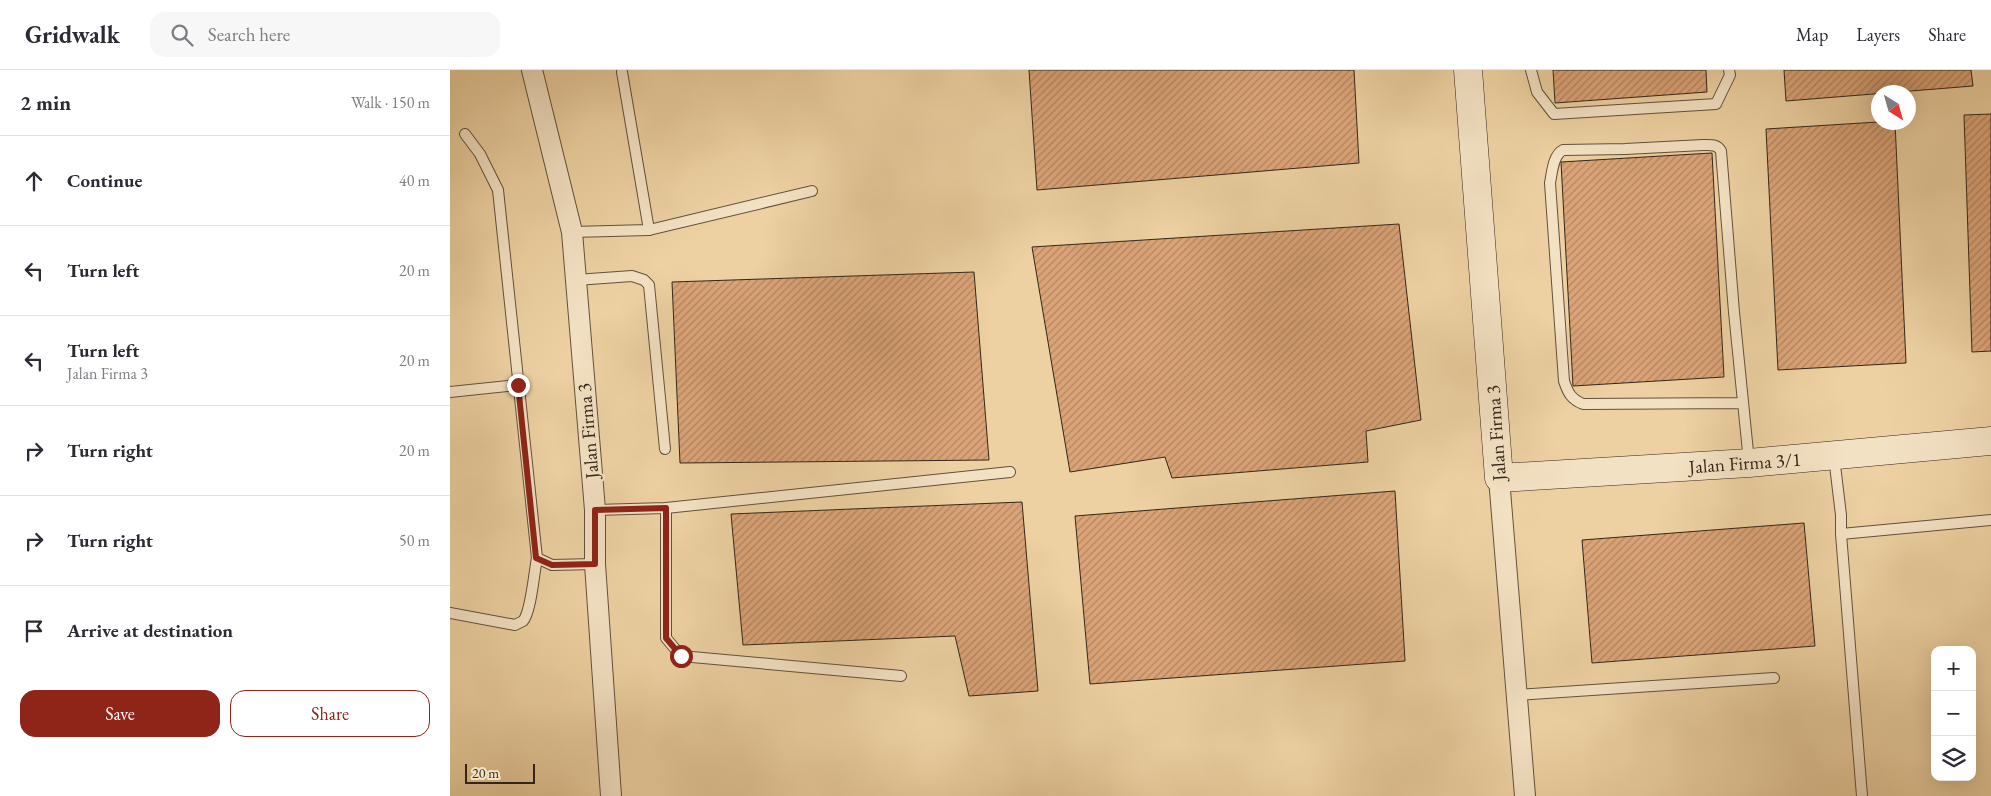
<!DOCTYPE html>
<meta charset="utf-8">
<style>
:root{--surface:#fff;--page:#f7f7f7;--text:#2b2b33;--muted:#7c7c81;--line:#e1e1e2;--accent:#8f2418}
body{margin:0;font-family:"EB Garamond",serif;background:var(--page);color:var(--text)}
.controls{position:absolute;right:15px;bottom:15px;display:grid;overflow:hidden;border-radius:10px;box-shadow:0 5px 20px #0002}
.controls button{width:45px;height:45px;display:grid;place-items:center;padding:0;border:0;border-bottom:1px solid var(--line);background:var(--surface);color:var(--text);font:25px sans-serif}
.compass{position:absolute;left:1421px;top:15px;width:45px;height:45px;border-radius:50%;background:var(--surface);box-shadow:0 5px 20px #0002;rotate:143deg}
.scale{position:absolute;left:15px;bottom:12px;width:70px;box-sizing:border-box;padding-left:5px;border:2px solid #332619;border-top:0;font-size:14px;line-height:18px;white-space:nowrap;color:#332619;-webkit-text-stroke:4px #f3e1c3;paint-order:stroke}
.stop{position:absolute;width:15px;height:15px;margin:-11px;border:4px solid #8f2418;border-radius:50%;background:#fff}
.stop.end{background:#8f2418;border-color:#fff;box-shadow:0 1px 5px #0008}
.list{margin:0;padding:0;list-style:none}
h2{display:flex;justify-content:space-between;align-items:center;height:65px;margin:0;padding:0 20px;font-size:21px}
h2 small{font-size:16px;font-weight:400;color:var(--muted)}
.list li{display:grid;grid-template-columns:32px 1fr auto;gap:15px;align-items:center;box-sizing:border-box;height:90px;padding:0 20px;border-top:1px solid var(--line)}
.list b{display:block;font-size:19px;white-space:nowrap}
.list p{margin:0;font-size:16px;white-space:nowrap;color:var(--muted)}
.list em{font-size:16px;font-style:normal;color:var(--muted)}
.actions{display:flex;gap:10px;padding:15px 20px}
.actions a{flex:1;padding:11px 0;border:1px solid var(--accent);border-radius:15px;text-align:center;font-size:18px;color:var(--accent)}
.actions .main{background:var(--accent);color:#fff}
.icon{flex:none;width:28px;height:28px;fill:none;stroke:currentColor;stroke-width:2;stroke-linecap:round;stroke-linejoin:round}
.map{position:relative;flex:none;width:1541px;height:726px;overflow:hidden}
header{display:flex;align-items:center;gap:30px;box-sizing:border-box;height:70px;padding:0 25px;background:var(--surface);border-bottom:1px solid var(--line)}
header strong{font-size:24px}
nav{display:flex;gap:28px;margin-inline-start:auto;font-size:18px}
.search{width:350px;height:45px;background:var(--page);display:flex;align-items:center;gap:12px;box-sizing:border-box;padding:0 18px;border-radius:15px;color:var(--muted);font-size:19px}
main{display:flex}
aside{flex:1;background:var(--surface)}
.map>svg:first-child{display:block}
</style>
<header>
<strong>Gridwalk</strong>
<div class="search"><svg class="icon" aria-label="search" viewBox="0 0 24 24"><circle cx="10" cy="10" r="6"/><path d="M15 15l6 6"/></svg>Search here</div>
<nav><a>Map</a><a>Layers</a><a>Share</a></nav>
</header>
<main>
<aside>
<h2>2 min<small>Walk · 150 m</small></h2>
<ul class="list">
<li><svg class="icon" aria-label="ahead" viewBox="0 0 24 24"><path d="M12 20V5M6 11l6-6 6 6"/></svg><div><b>Continue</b></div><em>40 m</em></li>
<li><svg class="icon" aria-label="left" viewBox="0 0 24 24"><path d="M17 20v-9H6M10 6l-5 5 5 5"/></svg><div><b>Turn left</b></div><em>20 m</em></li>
<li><svg class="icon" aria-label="left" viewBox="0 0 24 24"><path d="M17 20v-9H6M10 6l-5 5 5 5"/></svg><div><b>Turn left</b><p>Jalan Firma 3</p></div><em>20 m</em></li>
<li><svg class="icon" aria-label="right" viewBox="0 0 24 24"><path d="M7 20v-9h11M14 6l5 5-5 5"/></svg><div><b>Turn right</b></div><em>20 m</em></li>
<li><svg class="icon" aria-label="right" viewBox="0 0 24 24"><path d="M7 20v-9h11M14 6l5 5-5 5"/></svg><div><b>Turn right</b></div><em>50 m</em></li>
<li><svg class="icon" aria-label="arrive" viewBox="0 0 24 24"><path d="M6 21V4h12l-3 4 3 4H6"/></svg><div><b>Arrive at destination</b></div></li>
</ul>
<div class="actions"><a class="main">Save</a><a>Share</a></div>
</aside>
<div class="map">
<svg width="1541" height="726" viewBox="0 0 1541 726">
<defs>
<pattern id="building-hatch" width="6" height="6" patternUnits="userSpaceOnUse" patternTransform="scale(1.25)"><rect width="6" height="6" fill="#dba478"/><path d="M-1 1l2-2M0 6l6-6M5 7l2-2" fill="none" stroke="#b28562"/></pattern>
</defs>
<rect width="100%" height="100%" fill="#edd1a2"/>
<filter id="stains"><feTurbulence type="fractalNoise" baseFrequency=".004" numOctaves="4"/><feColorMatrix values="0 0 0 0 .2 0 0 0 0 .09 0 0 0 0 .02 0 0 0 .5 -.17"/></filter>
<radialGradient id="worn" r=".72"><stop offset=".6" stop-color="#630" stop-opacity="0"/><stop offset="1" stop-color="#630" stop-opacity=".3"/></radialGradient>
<!-- building -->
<g fill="url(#building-hatch)" stroke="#332619">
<path d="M 579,0 L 904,0 L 909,93 L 587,120 Z"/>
<path d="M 1103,0 L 1256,0 L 1257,22 L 1105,33 Z"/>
<path d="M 1334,0 L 1521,0 L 1523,16 L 1336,31 Z"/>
<path d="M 1541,44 L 1541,281 L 1522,282 L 1514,45 Z"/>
<path d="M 1428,52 L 1445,52 L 1456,293 L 1328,300 L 1316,59 Z"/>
<path d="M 1262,83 L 1274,307 L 1123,316 L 1111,92 Z"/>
<path d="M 949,154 L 971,350 L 916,361 L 918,392 L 722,408 L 715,387 L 620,402 L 582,177 Z"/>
<path d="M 524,202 L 539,390 L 230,393 L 222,212 Z"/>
<path d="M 945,421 L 955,591 L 640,614 L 625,446 Z"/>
<path d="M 572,432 L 588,621 L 519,626 L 505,566 L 293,575 L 281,444 Z"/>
<path d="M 1354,453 L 1365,576 L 1142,593 L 1132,470 Z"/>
</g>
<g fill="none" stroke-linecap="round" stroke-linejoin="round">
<!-- lane casing -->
<g stroke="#62513b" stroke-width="12">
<g id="lane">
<path d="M 1081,0 L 1087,22 L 1104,44 L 1266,34 L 1280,5 L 1279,0"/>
<path d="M 172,2 L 199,160"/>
<path d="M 15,64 L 30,84 L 48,120 L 87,488 L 102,495 L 145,494"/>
<path d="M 122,162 L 199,160 L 362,121"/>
<path d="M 126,210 L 182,206 L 194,210 L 199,215 L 215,379"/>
<path d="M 0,322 L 68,315"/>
<path d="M 1293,333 L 1133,334 C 1121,329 1118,323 1114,311 L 1100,113 C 1102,103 1103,85 1113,80 L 1175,79 L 1253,75 C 1261,75 1267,74 1271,81 L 1284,242 L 1299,392"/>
<path d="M 1384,387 L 1391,445 L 1391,464 L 1412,726"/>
<path d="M 216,438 L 216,568 L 231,586 L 451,606"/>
<path d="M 145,440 L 216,438 L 560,402"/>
<path d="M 1391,464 L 1541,450"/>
<path d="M 0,543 L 65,555 L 73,551 C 81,542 84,503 87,488"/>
<path d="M 1065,625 L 1324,608"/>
</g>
</g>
<!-- street casing -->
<g stroke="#62513b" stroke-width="22">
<g id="street">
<path d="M 82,0 L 122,162 L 145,440 L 145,494 L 161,726"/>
<path d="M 1049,408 L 1075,726"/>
</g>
</g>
<!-- secondary casing -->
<g stroke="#332619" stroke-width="29">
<path id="secondary" d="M 1018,0 L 1049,408 L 1299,393 L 1541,371"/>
</g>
<!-- lane -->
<use href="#lane" stroke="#f3e1c3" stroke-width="10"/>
<!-- street -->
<use href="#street" stroke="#f3e1c3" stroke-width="20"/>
<!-- secondary -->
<use href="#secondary" stroke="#f3e1c3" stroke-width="28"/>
</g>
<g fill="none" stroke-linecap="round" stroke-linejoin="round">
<!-- route -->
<path stroke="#8f2418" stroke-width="6" d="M 68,315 L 86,488 L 102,495 L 145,494 L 145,440 L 216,438 L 216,568 L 231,586"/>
</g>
<g text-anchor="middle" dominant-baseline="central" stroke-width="4.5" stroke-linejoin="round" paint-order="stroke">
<!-- street labels -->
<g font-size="19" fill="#332619" stroke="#f3e1c3">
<text transform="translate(138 361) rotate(-95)">Jalan Firma 3</text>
<text transform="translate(1046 363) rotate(-94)">Jalan Firma 3</text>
<text transform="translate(1295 393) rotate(-4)">Jalan Firma 3/1</text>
</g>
</g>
<rect width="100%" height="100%" filter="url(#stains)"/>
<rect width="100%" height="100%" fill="url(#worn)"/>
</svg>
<div class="controls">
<button>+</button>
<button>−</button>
<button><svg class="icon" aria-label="layers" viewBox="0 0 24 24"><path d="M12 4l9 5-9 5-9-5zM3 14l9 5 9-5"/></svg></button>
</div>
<svg class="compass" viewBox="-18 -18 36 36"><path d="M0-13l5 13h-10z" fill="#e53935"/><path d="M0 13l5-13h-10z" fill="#7c7c81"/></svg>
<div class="scale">20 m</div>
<div class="stop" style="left:231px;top:586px"></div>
<div class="stop end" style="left:68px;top:315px"></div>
</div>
</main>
